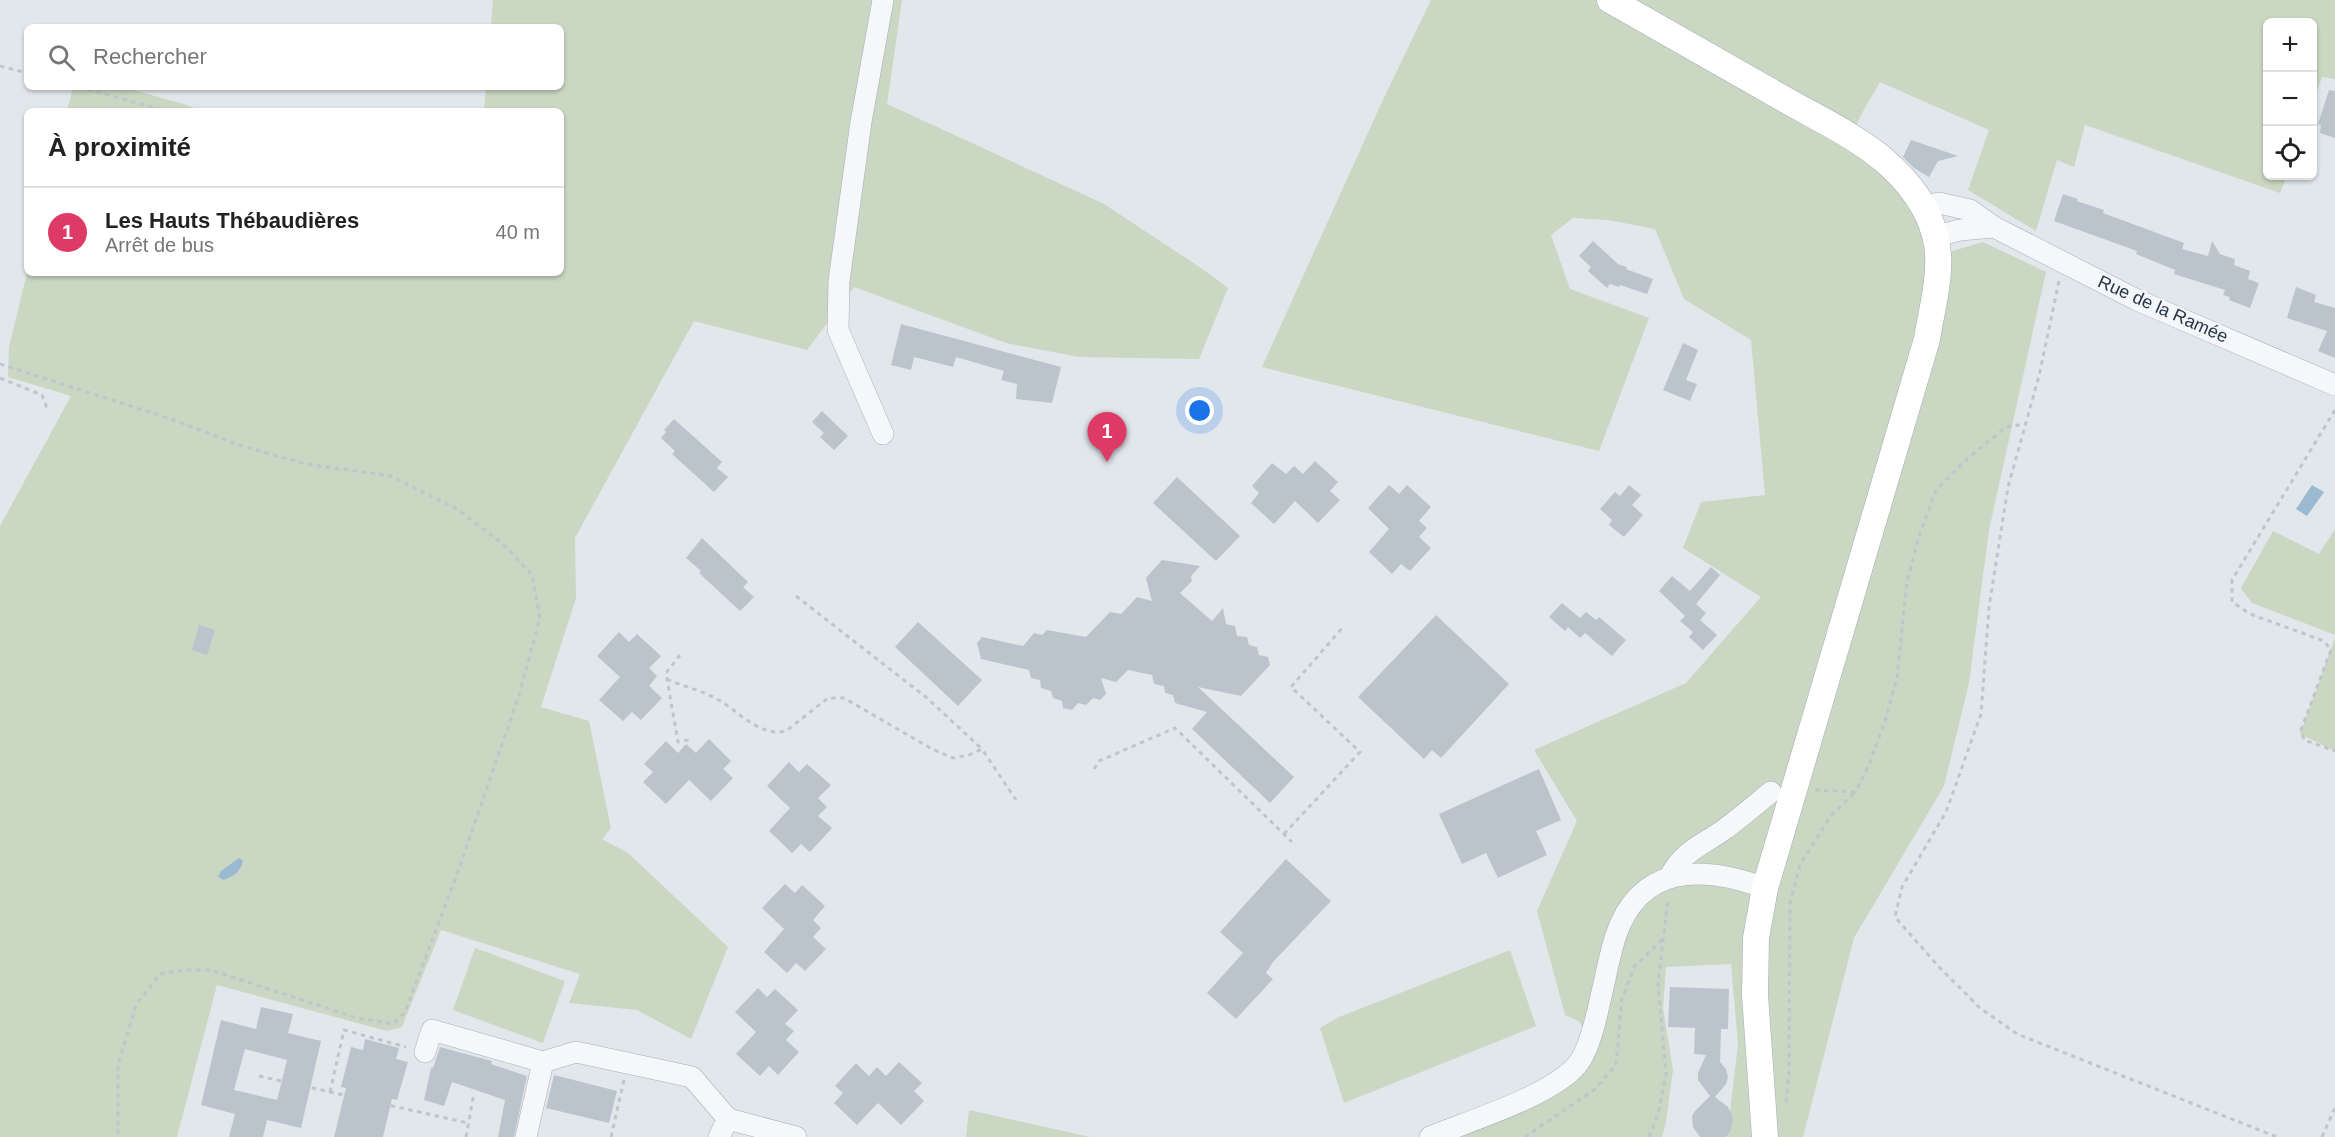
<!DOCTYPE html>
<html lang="fr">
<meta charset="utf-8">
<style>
:root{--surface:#fff;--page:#f2f2f2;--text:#222;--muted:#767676;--line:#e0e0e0;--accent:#de3a66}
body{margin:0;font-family:Helvetica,sans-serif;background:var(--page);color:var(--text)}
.controls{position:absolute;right:18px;top:18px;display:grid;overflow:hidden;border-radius:9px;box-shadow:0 2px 4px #0004}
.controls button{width:54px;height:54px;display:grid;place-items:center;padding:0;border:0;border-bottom:2px solid var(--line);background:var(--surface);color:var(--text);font:30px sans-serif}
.you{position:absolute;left:1200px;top:411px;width:21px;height:21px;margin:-15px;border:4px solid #fff;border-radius:50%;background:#1a73e8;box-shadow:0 0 0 9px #1a73e833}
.badge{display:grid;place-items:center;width:39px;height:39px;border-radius:50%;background:var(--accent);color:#fff;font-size:20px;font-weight:700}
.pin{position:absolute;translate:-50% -50px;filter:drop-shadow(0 2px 3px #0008)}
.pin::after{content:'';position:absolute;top:32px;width:21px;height:18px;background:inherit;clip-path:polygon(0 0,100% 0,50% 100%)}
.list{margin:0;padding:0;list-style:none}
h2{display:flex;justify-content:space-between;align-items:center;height:78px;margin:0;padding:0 24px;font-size:26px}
h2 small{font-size:20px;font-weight:400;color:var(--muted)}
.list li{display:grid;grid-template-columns:39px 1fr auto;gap:18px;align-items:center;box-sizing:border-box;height:90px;padding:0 24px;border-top:2px solid var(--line)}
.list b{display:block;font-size:22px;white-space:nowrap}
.list p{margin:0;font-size:20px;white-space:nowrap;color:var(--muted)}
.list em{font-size:20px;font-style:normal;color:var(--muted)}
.icon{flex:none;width:33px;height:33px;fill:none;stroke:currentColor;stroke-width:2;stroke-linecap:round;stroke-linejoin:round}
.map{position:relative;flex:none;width:2335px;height:1137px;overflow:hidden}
.search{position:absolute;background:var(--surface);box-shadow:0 2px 4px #0004;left:24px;top:24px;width:540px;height:66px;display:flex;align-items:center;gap:15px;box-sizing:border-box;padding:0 21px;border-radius:9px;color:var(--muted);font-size:22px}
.panel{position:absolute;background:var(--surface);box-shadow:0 2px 4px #0004;left:24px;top:108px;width:540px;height:168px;border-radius:9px}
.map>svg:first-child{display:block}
</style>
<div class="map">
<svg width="2335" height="1137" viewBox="0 0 2335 1137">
<rect width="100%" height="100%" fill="#e2e7ec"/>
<!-- green -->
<g fill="#cad7c2">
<path d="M 493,0 L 902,0 L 887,104 L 1104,204 L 1204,270 L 1228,288 L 1199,359 L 1079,357 L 1006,343 L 854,287 L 807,350 L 694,321 L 575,538 L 576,598 L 541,707 L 589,721 L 611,828 L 602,839 L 628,853 L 728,947 L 691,1039 L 637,1010 L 569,1003 L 580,974 L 441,930 L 402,1027 L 387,1031 L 217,985 L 177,1137 L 0,1137 L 0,526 L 71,396 L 8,377 L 9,347 L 27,273 L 561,273 L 561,111 L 484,111 L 486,87 L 561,87 L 561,27 L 491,27 Z"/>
<path d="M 1431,0 L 2335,0 L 2335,79 L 2322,77 L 2313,103 L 2312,22 L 2268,22 L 2268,176 L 2287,176 L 2280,193 L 2085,125 L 2074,167 L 2057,160 L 2036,231 L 1968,190 L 1989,130 L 1880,82 L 1861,115 L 1846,147 L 1908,195 L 1929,258 L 1983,242 L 2046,272 L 1989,530 L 1969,683 L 1944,786 L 1854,938 L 1803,1137 L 1727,1137 L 1738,1044 L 1731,964 L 1666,967 L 1663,1008 L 1673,1070 L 1666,1122 L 1662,1137 L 1457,1137 L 1550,1097 L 1600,1045 L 1578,1021 L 1565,1015 L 1537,911 L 1577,821 L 1534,750 L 1686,683 L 1761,597 L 1683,548 L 1701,502 L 1765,495 L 1751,340 L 1684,299 L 1655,229 L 1608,220 L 1573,218 L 1551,235 L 1570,289 L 1649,318 L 1599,451 L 1262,367 L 1381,104 Z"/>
<path d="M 73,87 L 122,87 L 184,104 L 202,111 L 67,111 Z"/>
<path d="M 2335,529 L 2335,635 L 2252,603 L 2241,588 L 2273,531 L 2319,554 Z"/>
<path d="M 2335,638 L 2335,751 L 2300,734 Z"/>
<path d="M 475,948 L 565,981 L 543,1043 L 453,1010 Z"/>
<path d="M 1510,950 L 1536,1026 L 1344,1103 L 1320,1028 L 1339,1017 Z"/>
<path d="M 969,1110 L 1090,1137 L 966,1137 Z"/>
</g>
<!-- water -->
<g fill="#99bad0">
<path d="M 2312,485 L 2324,492 L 2307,516 L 2296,509 Z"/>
<path d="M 239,858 L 243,861 C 240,872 235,875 224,880 L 218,877 L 221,871 Z"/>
</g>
<!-- building -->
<g fill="#bbc4cd" fill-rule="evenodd">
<path d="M 2329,90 L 2335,91 L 2335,138 L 2320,133 L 2321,125 L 2318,124 Z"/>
<path d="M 1911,140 L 1958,156 L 1938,161 L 1929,177 L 1914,168 L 1903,157 Z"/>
<path d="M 2063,194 L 2078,199 L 2077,201 L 2104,210 L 2103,213 L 2184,243 L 2182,249 L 2208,256 L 2212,241 L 2220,254 L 2235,259 L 2234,265 L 2250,271 L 2248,279 L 2259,283 L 2250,308 L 2229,300 L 2230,297 L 2223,295 L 2225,290 L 2174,274 L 2175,270 L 2136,254 L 2137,251 L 2054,221 Z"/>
<path d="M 1593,241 L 1618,264 L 1627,267 L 1626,269 L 1653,279 L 1647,294 L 1620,285 L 1619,287 L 1610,284 L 1607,288 L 1588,271 L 1591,267 L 1579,256 Z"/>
<path d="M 2296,287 L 2316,295 L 2314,302 L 2335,308 L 2335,358 L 2318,351 L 2327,331 L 2287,318 Z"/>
<path d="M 901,324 L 1061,367 L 1052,403 L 1016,399 L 1017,384 L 1001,380 L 1004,371 L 956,357 L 953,367 L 914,357 L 911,370 L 891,365 Z"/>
<path d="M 1683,343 L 1698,350 L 1686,380 L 1697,384 L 1690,401 L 1663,390 Z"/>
<path d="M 822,411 L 848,436 L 834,450 L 820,437 L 824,433 L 812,422 Z"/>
<path d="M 674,419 L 722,462 L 717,468 L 728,477 L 714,492 L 672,454 L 675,451 L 661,438 L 666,432 L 664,430 Z"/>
<path d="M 1315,461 L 1338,482 L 1330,491 L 1340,500 L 1318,523 L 1295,501 L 1274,524 L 1251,503 L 1259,493 L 1252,486 L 1272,463 L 1286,474 L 1294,466 L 1303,474 Z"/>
<path d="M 1177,477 L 1240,536 L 1216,561 L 1153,503 Z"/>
<path d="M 1389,485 L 1399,494 L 1407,485 L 1431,507 L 1419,521 L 1427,528 L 1419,537 L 1431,548 L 1410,571 L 1401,564 L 1392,574 L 1369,552 L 1389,529 L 1368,508 Z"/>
<path d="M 1629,485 L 1641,495 L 1632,505 L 1643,515 L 1624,537 L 1609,525 L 1612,520 L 1600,509 L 1615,492 L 1620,496 Z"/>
<path d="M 702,538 L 748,582 L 743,587 L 754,597 L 740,611 L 699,573 L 701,571 L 686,558 Z"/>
<path d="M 1162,560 L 1200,566 L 1191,576 L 1192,581 L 1180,593 L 1212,621 L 1223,608 L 1226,624 L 1235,626 L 1237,636 L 1247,637 L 1249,645 L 1257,647 L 1259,655 L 1268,657 L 1270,665 L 1241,696 L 1198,687 L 1294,777 L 1270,803 L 1192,729 L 1207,712 L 1175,703 L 1173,695 L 1165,693 L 1164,686 L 1154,684 L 1152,675 L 1128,670 L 1116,682 L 1101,678 L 1106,694 L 1100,700 L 1093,698 L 1086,705 L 1078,703 L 1072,710 L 1063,708 L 1062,701 L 1053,698 L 1051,691 L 1041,688 L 1040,680 L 1031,678 L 1029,670 L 981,659 L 977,643 L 982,637 L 1023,646 L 1034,633 L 1042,635 L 1047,630 L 1086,637 L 1110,612 L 1121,614 L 1137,597 L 1152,601 L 1146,578 Z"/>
<path d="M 1711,567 L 1720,575 L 1696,604 L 1706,613 L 1700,620 L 1717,635 L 1703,650 L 1689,637 L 1693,632 L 1680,621 L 1685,616 L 1659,591 L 1672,576 L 1690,591 Z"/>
<path d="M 1562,603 L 1580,618 L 1586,612 L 1596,620 L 1599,617 L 1626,640 L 1612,656 L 1585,633 L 1580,638 L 1568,627 L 1565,631 L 1549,617 Z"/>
<path d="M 1436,615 L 1509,684 L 1441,758 L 1432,750 L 1424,759 L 1358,697 Z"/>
<path d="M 918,622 L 982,680 L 958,706 L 895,647 Z"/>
<path d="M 199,625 L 215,630 L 207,655 L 192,650 Z"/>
<path d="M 619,632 L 629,642 L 637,634 L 661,656 L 649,668 L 657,676 L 649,686 L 662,698 L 641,720 L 632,712 L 623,721 L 599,700 L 620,677 L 597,656 Z"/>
<path d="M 709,739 L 731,761 L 723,769 L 733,778 L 711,801 L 689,780 L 666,804 L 643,782 L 653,772 L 644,764 L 666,741 L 678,753 L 686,744 L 696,753 Z"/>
<path d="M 789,762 L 799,772 L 807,764 L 831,785 L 818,798 L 827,807 L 818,816 L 832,828 L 810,852 L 801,844 L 792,853 L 769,831 L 790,808 L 767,786 Z"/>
<path d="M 1539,769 L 1561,820 L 1536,831 L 1547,855 L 1498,878 L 1486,853 L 1462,864 L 1439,814 Z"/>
<path d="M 1286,859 L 1331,901 L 1273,962 L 1266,973 L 1273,979 L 1236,1019 L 1207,993 L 1243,953 L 1220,932 Z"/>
<path d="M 785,884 L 795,893 L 802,885 L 825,906 L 813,920 L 821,928 L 813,937 L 826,949 L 805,971 L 796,963 L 787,973 L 764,952 L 784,929 L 762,908 Z"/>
<path d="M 1670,987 L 1729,989 L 1728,1029 L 1721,1029 L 1720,1062 L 1726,1069 L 1728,1077 L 1726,1084 L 1715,1097 L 1728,1107 L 1733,1118 L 1731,1130 L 1726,1137 L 1700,1137 L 1693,1127 L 1692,1116 L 1695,1111 L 1710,1096 L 1698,1080 L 1698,1073 L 1706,1055 L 1694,1054 L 1695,1028 L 1668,1027 Z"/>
<path d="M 758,988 L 767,997 L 775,989 L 798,1010 L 785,1024 L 794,1031 L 786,1040 L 799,1052 L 778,1075 L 769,1066 L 760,1076 L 736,1054 L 756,1032 L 735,1012 Z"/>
<path d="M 261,1007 L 293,1014 L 288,1033 L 321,1041 L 301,1128 L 267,1120 L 263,1137 L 229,1137 L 235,1114 L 201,1105 L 221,1020 L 256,1029 ZM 245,1049 L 287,1060 L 277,1100 L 234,1090 Z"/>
<path d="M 365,1039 L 399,1048 L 396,1059 L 408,1062 L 397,1100 L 392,1099 L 383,1137 L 334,1137 L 346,1088 L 341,1087 L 351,1047 L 363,1050 Z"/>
<path d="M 440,1047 L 492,1061 L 491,1064 L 527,1076 L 514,1137 L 498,1137 L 505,1100 L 452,1082 L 444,1106 L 424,1100 L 431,1068 L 433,1068 Z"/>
<path d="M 899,1062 L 922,1083 L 914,1091 L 924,1101 L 901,1125 L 878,1103 L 857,1125 L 834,1103 L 843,1093 L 835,1086 L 856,1063 L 869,1076 L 877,1067 L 886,1076 Z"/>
<path d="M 554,1075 L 617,1091 L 609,1123 L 546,1108 Z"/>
</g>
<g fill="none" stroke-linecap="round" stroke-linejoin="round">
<!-- minor casing -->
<g stroke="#a6aeb7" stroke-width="22">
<g id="minor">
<path d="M 1924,206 L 1939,203 L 1970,210 L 1994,227 L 2137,300 L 2335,385"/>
<path d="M 1936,236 L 1960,230 L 1994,227"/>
<path d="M 883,434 L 838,330 L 839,281 L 861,122 L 883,0"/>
<path d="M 1670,877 C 1680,853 1702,845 1722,831 C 1739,819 1755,805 1771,792"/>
<path d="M 425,1052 L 432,1030 L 543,1062"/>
<path d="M 728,1119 L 796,1137"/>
<path d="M 526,1137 L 543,1062 L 576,1052 L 692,1077 L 728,1119 L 719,1137"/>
<path d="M 1430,1137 C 1469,1121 1551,1096 1577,1065 C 1589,1051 1596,1019 1600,1001 C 1605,980 1609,958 1615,938 C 1639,863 1703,865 1765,888"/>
</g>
</g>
<!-- major casing -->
<g stroke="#a0adb9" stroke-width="27">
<path id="major" d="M 1610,0 C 1668,33 1726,66 1784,99 C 1817,118 1856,136 1885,161 C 1908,181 1927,205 1935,235 C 1944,268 1932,307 1927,339 L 1765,888 L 1756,938 L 1755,995 L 1765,1137"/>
</g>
<!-- path -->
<g stroke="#c0c5cb" stroke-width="3" stroke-dasharray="4.5 4.5" stroke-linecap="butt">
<path d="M 0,66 L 27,73"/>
<path d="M 79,87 L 167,111"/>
<path d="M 2059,281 L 2039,376 L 2008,487 L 1989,607 L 1981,714 L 1946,812 L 1902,887 L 1895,917 L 1939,967 L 1980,1008 L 2017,1034 L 2277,1137"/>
<path d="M 0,364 L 171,419 L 239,445 L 306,464 L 391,476 L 457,509 L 504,545 L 532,575 L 540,618 L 519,695 L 460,866 L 405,1012 L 393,1024 L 357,1018 L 211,970 L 185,970 L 160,974 L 136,1005 L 118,1064 L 118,1137"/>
<path d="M 0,378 L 42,395 L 48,411"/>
<path d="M 2335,410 L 2232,580 L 2232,602 L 2250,614 L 2324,641 L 2331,650 L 2301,730 L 2304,740 L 2335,751"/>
<path d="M 796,596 L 927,698 L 982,749"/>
<path d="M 680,655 L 666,673 L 678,742 L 693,739"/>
<path d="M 667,679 C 681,686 697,689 711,696 C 735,706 757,738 786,731 L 828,698 L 844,698 L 932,749 L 953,758 L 969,755 L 982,749 L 1016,800"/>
<path d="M 1094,769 L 1099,761 L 1175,728 L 1292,842"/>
<path d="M 1815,790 L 1855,792 L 1869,765 L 1885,721 L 1897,678 L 1907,582 L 1918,539 L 1936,490 L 1967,459 L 2006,427 L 2025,424"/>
<path d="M 1284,834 L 1360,752 L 1291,687 L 1344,626"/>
<path d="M 259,1076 L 468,1123"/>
<path d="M 330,1092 L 344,1030 L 406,1047"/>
<path d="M 1786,1102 L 1789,1073 L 1790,903 L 1800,865 L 1830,817 L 1855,792"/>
<path d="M 466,1137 L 474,1093"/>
<path d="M 611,1137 L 624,1080"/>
<path d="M 1525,1137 L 1594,1090 L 1616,1065 L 1622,998 L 1635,966 L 1662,940"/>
<path d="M 1649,1137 L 1658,1114 L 1666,1074 L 1658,983 L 1668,899"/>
<path d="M 2322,1137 L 2335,1108"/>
</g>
<!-- minor -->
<use href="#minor" stroke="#f5f7fa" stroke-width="21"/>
<!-- major -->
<use href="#major" stroke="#fff" stroke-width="26"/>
</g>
<g text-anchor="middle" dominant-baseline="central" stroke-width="5" stroke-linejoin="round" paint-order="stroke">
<!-- street labels -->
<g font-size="18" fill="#283646" stroke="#f2f6f9">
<text transform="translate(2163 309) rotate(24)">Rue de la Ramée</text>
</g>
</g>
</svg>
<div class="controls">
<button>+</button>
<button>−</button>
<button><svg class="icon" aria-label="locate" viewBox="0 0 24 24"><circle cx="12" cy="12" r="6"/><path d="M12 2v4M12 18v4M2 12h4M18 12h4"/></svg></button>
</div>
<div class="you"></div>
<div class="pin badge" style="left:1107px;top:462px">1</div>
<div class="search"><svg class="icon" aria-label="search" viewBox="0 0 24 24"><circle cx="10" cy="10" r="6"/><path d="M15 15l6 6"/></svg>Rechercher</div>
<section class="panel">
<h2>À proximité<small></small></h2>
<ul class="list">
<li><span class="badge">1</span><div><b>Les Hauts Thébaudières</b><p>Arrêt de bus</p></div><em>40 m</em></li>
</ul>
</section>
</div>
